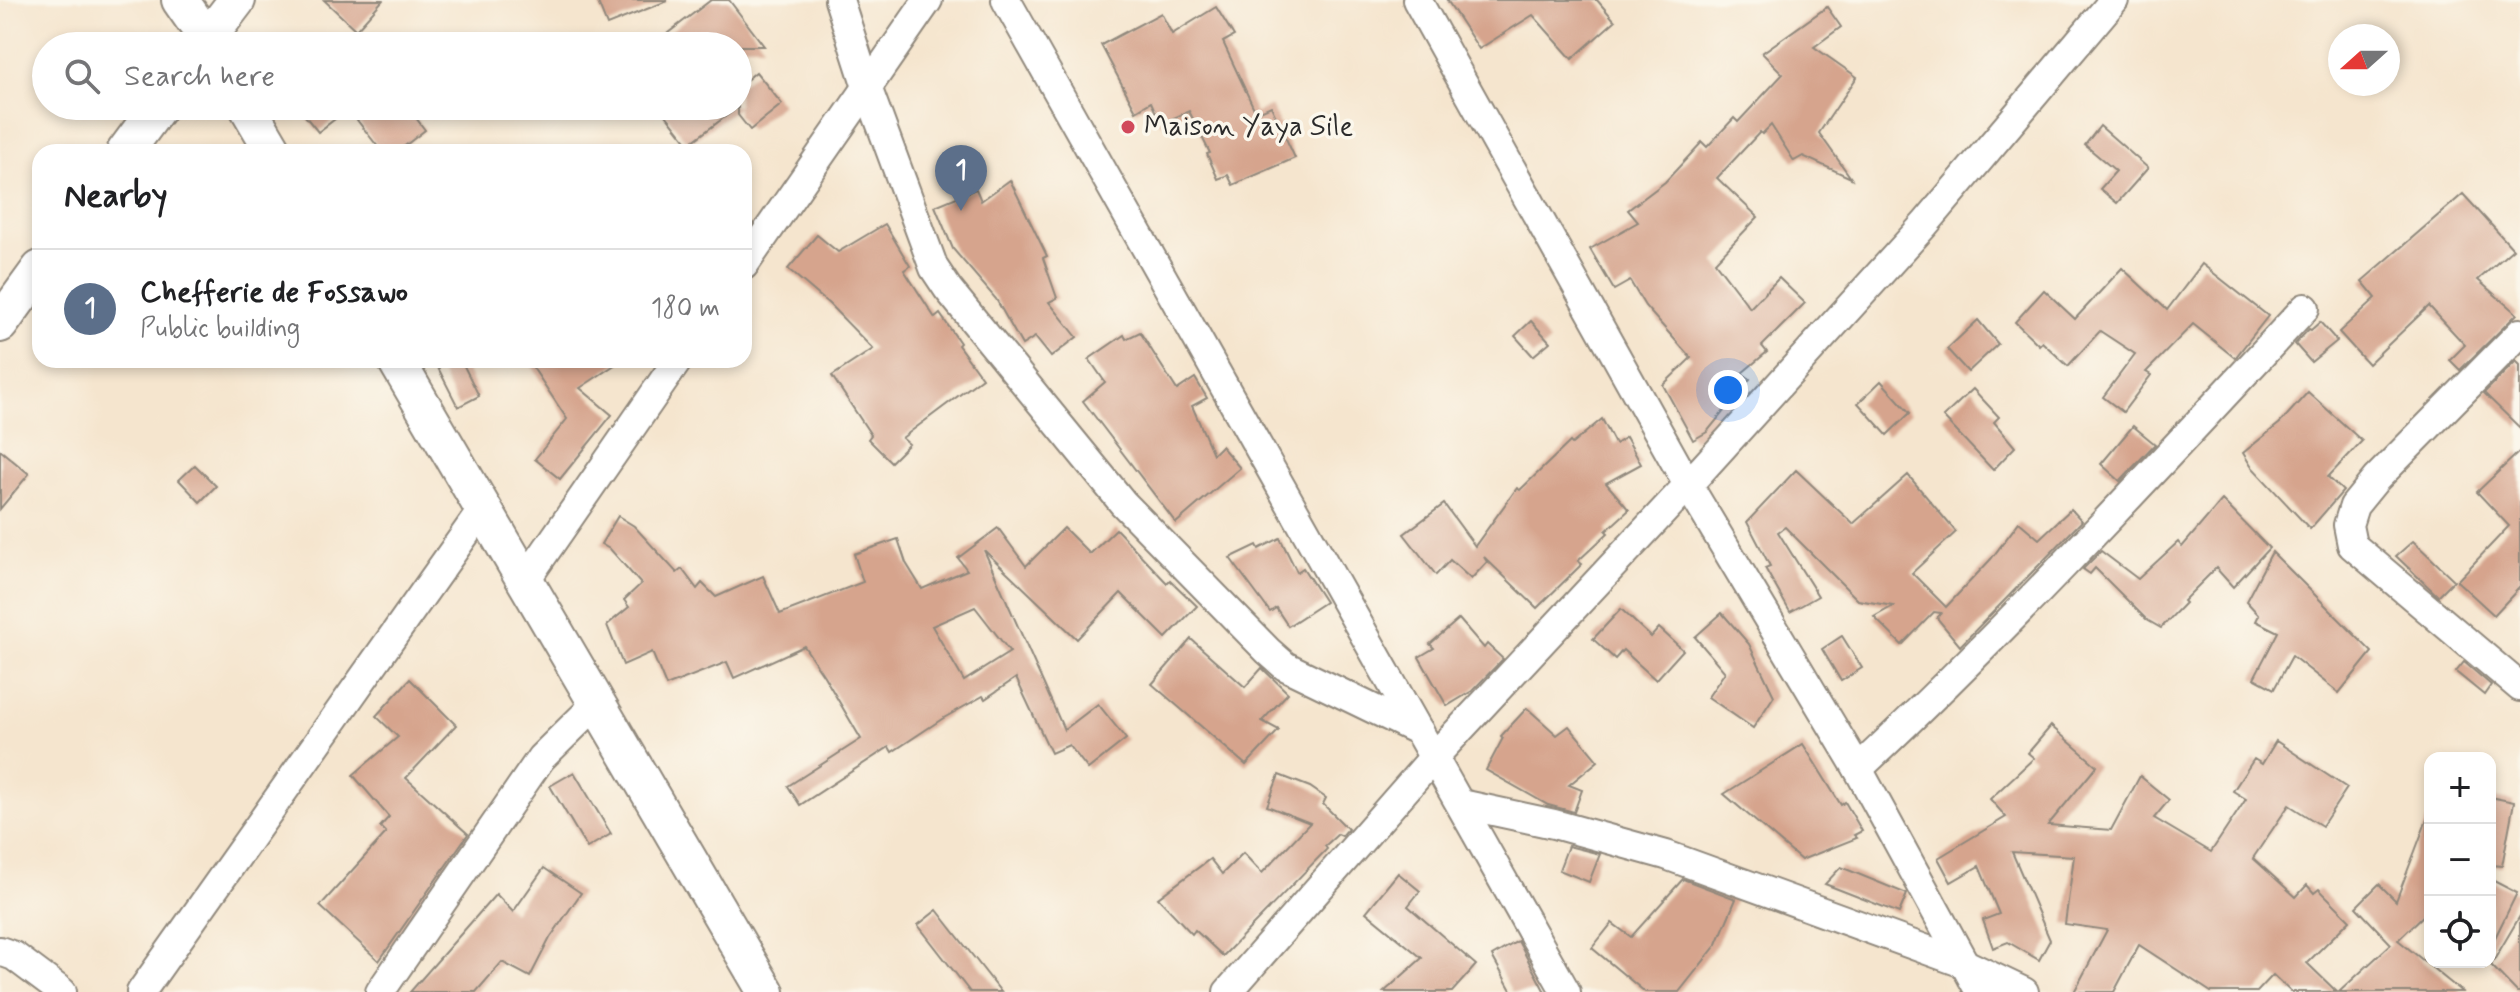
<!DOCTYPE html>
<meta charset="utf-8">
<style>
:root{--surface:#fff;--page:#f6f6f6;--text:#202124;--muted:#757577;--line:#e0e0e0;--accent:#2563eb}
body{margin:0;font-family:Mynerve,sans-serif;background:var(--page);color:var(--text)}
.controls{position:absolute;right:24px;bottom:24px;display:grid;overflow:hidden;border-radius:16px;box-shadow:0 4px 12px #0003}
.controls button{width:72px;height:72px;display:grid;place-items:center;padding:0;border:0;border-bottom:2px solid var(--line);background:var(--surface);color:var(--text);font:40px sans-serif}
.compass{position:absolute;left:2328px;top:24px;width:72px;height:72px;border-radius:50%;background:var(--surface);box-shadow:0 4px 12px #0003;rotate:249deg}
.you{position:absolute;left:1728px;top:390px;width:28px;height:28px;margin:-20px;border:6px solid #fff;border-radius:50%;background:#1a73e8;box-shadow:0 0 0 12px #1a73e833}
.badge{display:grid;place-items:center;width:52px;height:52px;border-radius:50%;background:var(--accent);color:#fff;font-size:26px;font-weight:700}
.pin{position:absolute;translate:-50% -66px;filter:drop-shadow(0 2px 4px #0008)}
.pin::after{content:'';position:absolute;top:42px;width:28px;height:24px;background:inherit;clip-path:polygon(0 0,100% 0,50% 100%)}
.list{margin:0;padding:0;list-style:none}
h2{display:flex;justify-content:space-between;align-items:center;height:104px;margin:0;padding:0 32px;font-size:34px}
h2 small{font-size:26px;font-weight:400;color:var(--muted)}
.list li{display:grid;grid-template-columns:52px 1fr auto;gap:24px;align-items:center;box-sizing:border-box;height:120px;padding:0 32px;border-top:2px solid var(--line)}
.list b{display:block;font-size:30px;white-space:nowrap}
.list p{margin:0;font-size:26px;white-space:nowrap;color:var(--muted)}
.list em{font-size:26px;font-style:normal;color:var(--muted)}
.icon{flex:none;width:44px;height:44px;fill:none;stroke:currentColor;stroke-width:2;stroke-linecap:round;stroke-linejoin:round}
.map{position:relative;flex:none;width:2520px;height:992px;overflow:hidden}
.search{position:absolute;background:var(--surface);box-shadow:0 4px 12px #0003;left:32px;top:32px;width:720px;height:88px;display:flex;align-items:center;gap:20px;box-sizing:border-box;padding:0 28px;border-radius:44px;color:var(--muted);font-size:30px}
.panel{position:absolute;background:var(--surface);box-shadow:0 4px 12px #0003;left:32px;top:144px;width:720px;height:224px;border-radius:24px}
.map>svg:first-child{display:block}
</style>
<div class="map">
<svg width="2520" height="992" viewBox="0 0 2520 992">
<rect width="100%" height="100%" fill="#fbf7ec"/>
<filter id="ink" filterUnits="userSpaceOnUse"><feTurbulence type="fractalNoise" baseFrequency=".0125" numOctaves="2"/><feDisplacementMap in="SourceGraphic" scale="16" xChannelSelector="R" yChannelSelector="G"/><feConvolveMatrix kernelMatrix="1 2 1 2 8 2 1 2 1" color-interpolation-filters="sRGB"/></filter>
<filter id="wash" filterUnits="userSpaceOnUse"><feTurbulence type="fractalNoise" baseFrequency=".006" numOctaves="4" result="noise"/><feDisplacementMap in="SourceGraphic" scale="32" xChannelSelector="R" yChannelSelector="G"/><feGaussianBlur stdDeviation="1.8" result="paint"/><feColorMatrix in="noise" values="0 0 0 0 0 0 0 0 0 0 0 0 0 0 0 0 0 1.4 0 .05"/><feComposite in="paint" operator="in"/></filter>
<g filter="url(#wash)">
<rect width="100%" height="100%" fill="#f5e5ce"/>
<g id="blocks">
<!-- building -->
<g fill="#d6a48d" fill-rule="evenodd">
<path d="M 324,0 L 383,0 L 356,30 Z"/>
<path d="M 597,0 L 667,0 L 667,1 L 607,25 Z"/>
<path d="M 711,0 L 729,0 L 764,46 L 651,46 Z"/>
<path d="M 1447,0 L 1597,0 L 1615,21 L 1572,59 L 1533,15 L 1479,49 Z"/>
<path d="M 1216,7 L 1234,36 L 1223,42 L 1256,113 L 1271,106 L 1295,158 L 1233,185 L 1228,175 L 1218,179 L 1207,154 L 1210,153 L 1189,111 L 1161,124 L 1151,102 L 1136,111 L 1101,45 L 1161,13 L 1172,34 Z"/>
<path d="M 1827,7 L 1841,27 L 1814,47 L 1857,77 L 1819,133 L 1851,178 L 1803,156 L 1794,161 L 1771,125 L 1762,134 L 1760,132 L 1717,178 L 1758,217 L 1715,262 L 1750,308 L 1779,278 L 1805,303 L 1762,346 L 1767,352 L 1742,373 L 1750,379 L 1707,432 L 1693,440 L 1663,385 L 1691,358 L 1645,306 L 1630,281 L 1614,290 L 1590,249 L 1638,222 L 1628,210 L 1665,182 L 1702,142 L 1707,147 L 1734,118 L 1738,122 L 1783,74 L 1762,53 Z"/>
<path d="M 756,72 L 782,104 L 750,130 L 738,115 L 738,107 L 689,144 L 659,106 L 738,106 L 738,87 Z"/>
<path d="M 297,106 L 352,106 L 318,132 Z"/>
<path d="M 375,106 L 407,106 L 425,130 L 397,152 L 382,152 L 357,120 Z"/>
<path d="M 2100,126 L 2148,168 L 2117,203 L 2100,189 L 2116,171 L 2085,145 Z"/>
<path d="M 1010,180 L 1047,256 L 1043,258 L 1057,298 L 1049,302 L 1077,337 L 1051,357 L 1035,337 L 1022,345 L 996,299 L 953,249 L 935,206 L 976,189 L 981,201 Z"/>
<path d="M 2463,194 L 2513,249 L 2478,280 L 2517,314 L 2460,370 L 2450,360 L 2465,345 L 2429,306 L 2368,364 L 2339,332 L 2376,298 L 2362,281 Z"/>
<path d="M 885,224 L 910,266 L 904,270 L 935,318 L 940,314 L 960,343 L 958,345 L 982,378 L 902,438 L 909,444 L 891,462 L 868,439 L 871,435 L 832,376 L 873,349 L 829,304 L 788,269 L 817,235 L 838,252 Z"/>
<path d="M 2202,264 L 2268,316 L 2235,358 L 2193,324 L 2146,372 L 2151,375 L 2123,412 L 2103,397 L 2135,354 L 2100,331 L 2068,366 L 2042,342 L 2039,345 L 2015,322 L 2044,290 L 2075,319 L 2122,268 L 2167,310 Z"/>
<path d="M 1978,320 L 1998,344 L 1968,372 L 1947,349 Z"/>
<path d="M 1531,321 L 1550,342 L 1533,356 L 1515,336 Z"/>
<path d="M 2320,322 L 2337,341 L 2311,362 L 2295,344 L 2309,329 L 2311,330 Z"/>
<path d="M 1140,332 L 1177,390 L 1195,378 L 1207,398 L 1192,406 L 1213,454 L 1221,446 L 1240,468 L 1176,523 L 1083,401 L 1105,382 L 1089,359 L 1124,335 L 1126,339 Z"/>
<path d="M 434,360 L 461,360 L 479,396 L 458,407 Z"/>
<path d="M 528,360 L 622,360 L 580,388 L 612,415 L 560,479 L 535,459 L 567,419 Z"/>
<path d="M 2516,361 L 2520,365 L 2520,428 L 2484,393 Z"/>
<path d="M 1881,381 L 1910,413 L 1887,435 L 1858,403 Z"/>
<path d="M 1973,389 L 1999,417 L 1994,422 L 2015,447 L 1993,470 L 1943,417 Z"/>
<path d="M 2308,392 L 2362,441 L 2328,477 L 2343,491 L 2310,529 L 2251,466 L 2243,453 L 2280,423 Z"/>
<path d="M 1602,419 L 1615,444 L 1626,437 L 1641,464 L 1606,483 L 1629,510 L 1606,531 L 1608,533 L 1578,561 L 1582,564 L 1537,608 L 1484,557 L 1487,562 L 1471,579 L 1450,560 L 1436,575 L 1404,534 L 1444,504 L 1475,546 L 1517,488 L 1520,490 L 1570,442 L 1572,444 Z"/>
<path d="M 2133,426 L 2155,444 L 2120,481 L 2101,464 Z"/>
<path d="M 0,450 L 29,474 L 0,509 Z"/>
<path d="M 2520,451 L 2520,587 L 2494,615 L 2457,581 L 2509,526 L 2477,492 Z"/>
<path d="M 195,465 L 216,486 L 200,502 L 179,480 Z"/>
<path d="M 1796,470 L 1853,524 L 1908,475 L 1956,532 L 1912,573 L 1946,607 L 1991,559 L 2019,522 L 2039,539 L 2071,509 L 2082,521 L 1960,646 L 1937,618 L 1941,613 L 1934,612 L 1902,645 L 1874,617 L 1893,606 L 1858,600 L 1785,527 L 1778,532 L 1818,596 L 1790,612 L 1765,568 L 1770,566 L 1747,522 Z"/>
<path d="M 2222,500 L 2269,548 L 2233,587 L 2216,568 L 2183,601 L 2185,603 L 2161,628 L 2147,620 L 2095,568 L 2090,574 L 2083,569 L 2101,551 L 2138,579 L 2178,542 L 2182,547 Z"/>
<path d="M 618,516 L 634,526 L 677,573 L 682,569 L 697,589 L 702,583 L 716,597 L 763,576 L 780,614 L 863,582 L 854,554 L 898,539 L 906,563 L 922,589 L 967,570 L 958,558 L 998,528 L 1026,566 L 1064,528 L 1090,554 L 1116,529 L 1167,583 L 1170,580 L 1197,606 L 1166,638 L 1121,593 L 1077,639 L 984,550 L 1064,730 L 1098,704 L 1126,739 L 1088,769 L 1069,745 L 1051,753 L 1016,678 L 985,699 L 983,696 L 942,719 L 892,752 L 889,747 L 800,805 L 788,786 L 861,739 L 824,676 L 804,646 L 734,678 L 727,662 L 666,686 L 652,652 L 623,665 L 607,625 L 629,607 L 624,600 L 641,584 L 611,550 L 601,544 ZM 975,607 L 1010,652 L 964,681 L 932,626 Z"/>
<path d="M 1280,538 L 1297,572 L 1303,568 L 1325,602 L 1288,626 L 1276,608 L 1270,612 L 1230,558 L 1257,545 L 1259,549 Z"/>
<path d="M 2413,541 L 2454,580 L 2438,596 L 2396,556 Z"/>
<path d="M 2272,552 L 2372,652 L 2339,693 L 2292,656 L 2274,689 L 2254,678 L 2278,632 L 2256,621 L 2259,615 L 2246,601 Z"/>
<path d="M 1621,609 L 1651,637 L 1659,628 L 1683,650 L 1656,680 L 1623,650 L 1615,659 L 1593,639 Z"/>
<path d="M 1722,613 L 1749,644 L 1774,696 L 1753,728 L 1708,697 L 1725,672 L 1695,637 Z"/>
<path d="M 1459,619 L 1484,648 L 1487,644 L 1503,659 L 1472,691 L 1447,706 L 1419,657 L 1434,648 L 1430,644 Z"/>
<path d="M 1842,636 L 1862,668 L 1841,681 L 1822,649 Z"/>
<path d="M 1191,639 L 1245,687 L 1262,668 L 1288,693 L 1262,721 L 1279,730 L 1246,765 L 1152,684 Z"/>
<path d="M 2464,662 L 2491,685 L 2484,695 L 2456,672 Z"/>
<path d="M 410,679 L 456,725 L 406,778 L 468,834 L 379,961 L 320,906 L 386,833 L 380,827 L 389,817 L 353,775 L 398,737 L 376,716 Z"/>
<path d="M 1527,708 L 1557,735 L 1569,726 L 1598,761 L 1569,785 L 1582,790 L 1574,812 L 1548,805 L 1486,770 L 1503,738 L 1501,736 Z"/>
<path d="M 2051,726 L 2097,766 L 2048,825 L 2111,830 L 2140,776 L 2169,800 L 2154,818 L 2211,852 L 2246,799 L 2233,791 L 2254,759 L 2262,764 L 2276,741 L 2347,788 L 2322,826 L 2289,805 L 2253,858 L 2296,897 L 2307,885 L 2314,893 L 2319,889 L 2350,920 L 2307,963 L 2337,992 L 2291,992 L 2273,975 L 2257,992 L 2211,992 L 2139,945 L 2114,992 L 2074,992 L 2107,930 L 2065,924 L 2074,856 L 2012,852 L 2050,940 L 2039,960 L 2008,942 L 1993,948 L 1983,920 L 1999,914 L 1979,866 L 1951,882 L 1938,858 L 2006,817 L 1990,799 L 2034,758 L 2028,753 Z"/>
<path d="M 1803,744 L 1841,805 L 1845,802 L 1862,831 L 1854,835 L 1857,838 L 1801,860 L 1724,794 Z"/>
<path d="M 574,772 L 611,834 L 587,848 L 550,786 Z"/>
<path d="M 1279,775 L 1310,787 L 1326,798 L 1323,804 L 1348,829 L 1342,836 L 1338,834 L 1325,846 L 1327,849 L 1223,956 L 1195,930 L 1192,934 L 1158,898 L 1210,859 L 1222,874 L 1243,853 L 1262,873 L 1310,823 L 1267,806 Z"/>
<path d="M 2490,797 L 2514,802 L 2502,866 L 2490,865 Z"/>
<path d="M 2428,817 L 2430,909 L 2398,940 L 2462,992 L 2339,992 L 2391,944 L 2356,907 L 2379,884 L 2396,901 Z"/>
<path d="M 1568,846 L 1600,854 L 1589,882 L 1559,870 Z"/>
<path d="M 1841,867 L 1907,894 L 1899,913 L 1825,884 Z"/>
<path d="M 544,868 L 581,893 L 550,938 L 530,977 L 502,962 L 476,992 L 410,992 L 496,894 L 513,912 Z"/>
<path d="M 1398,873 L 1420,891 L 1408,906 L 1476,965 L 1452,992 L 1384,992 L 1422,958 L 1366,912 Z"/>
<path d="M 1683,879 L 1736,899 L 1717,944 L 1679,992 L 1645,992 L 1592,948 L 1612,923 L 1631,937 Z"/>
<path d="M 2490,879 L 2517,893 L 2490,948 Z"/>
<path d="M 937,910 L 1001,992 L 970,992 L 918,925 Z"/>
<path d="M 2520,916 L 2520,992 L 2517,992 L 2491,965 Z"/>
<path d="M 1518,941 L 1545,992 L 1512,992 L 1492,956 Z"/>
</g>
</g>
</g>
<g filter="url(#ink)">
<use href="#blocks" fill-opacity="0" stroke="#90887c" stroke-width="2"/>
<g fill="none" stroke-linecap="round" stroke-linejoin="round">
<!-- minor casing -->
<g stroke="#90887c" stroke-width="32">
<g id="minor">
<path d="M 839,0 L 867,87 L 934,268 L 948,289 L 1123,503 L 1268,651 L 1285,666 L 1419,731"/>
<path d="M 1006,0 L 1566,992"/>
<path d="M 1417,0 L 1688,485 L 1858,769 L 1980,992"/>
<path d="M 744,265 L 928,0"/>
<path d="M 2520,333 L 2376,479 L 2354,506 L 2348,525 L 2352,545 L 2520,687"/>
<path d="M 525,581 L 678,360"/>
<path d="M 1858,769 C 2014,623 2159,465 2305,308"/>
<path d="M 1461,804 L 1554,824 L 1666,855 L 1963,963 L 2024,992"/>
<path d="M 0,951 L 14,956 L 62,992"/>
<path d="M 141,992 L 483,509"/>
<path d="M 380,992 L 541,758 L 597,703"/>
<path d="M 1228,992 L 1434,757 L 1688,485 L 1925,224 L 2114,0"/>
</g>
</g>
<!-- tertiary casing -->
<g stroke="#90887c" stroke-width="40">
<g id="tertiary">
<path d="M 180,0 L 212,46"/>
<path d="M 202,46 L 237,0"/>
<path d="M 247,106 L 274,152"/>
<path d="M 125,152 L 159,106"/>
<path d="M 0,324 L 40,269"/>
<path d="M 396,360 L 766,992"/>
</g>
</g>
<!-- minor -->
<use href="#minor" stroke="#fff" stroke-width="28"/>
<!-- tertiary -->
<use href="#tertiary" stroke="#fff" stroke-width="36"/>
</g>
</g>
<!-- markers -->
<circle fill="#d1495b" stroke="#fbf7ec" stroke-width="3" cx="1128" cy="127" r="8"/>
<g text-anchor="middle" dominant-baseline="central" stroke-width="7" stroke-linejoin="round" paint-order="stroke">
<!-- poi labels -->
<g font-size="28" fill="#2b2b2b" stroke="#fbf7ec" text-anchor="start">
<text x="1144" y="127">Maison Yaya Sile</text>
</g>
</g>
</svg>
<div class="controls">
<button>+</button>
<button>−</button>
<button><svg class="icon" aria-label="locate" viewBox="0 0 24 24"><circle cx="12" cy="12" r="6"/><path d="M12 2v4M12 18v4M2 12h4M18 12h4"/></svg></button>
</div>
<svg class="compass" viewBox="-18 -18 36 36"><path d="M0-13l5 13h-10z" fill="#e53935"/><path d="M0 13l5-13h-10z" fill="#757577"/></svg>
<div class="you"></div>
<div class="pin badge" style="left:961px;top:211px;background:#5c6f8a">1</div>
<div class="search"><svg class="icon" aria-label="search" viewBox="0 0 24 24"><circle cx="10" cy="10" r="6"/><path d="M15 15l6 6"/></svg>Search here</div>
<section class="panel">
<h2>Nearby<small></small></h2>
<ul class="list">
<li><span class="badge" style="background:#5c6f8a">1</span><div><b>Chefferie de Fossawo</b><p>Public building</p></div><em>180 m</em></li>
</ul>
</section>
</div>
